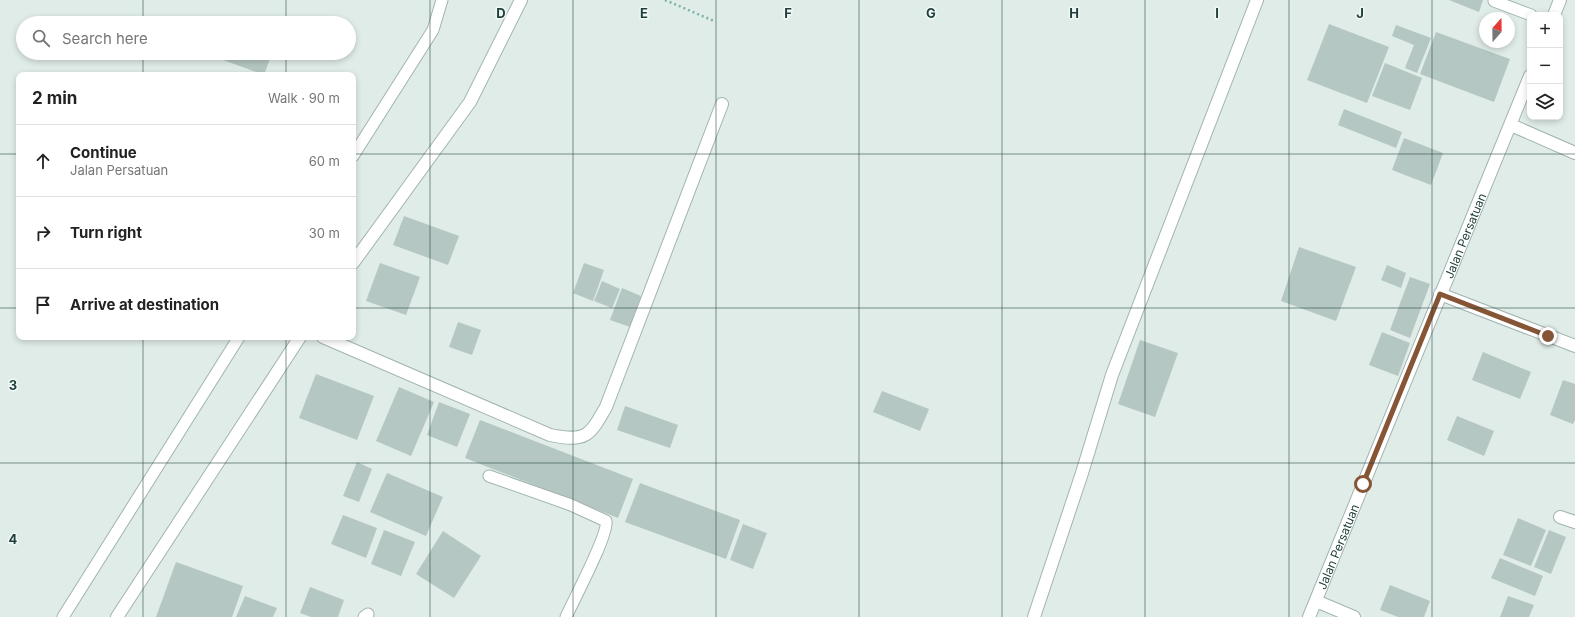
<!DOCTYPE html>
<meta charset="utf-8">
<style>
:root{--surface:#fff;--page:#f6f6f6;--text:#222;--muted:#767676;--line:#e0e0e0}
body{margin:0;font-family:Inter,sans-serif;background:var(--page);color:var(--text)}
.controls{position:absolute;right:12px;top:12px;display:grid;overflow:hidden;border-radius:8px;box-shadow:0 2px 6px #0003}
.controls button{width:36px;height:36px;display:grid;place-items:center;padding:0;border:0;border-bottom:1px solid var(--line);background:var(--surface);color:var(--text);font:20px sans-serif}
.compass{position:absolute;left:1479px;top:12px;width:36px;height:36px;border-radius:50%;background:var(--surface);box-shadow:0 2px 6px #0003;rotate:20deg}
.stop{position:absolute;width:12px;height:12px;margin:-9px;border:3px solid #855535;border-radius:50%;background:#fff}
.stop.end{background:#855535;border-color:#fff;box-shadow:0 1px 4px #0008}
.list{margin:0;padding:0;list-style:none}
h2{display:flex;justify-content:space-between;align-items:center;height:52px;margin:0;padding:0 16px;font-size:17px}
h2 small{font-size:13px;font-weight:400;color:var(--muted)}
.list li{display:grid;grid-template-columns:26px 1fr auto;gap:12px;align-items:center;box-sizing:border-box;height:72px;padding:0 16px;border-top:1px solid var(--line)}
.list b{display:block;font-size:15px;white-space:nowrap}
.list p{margin:0;font-size:13px;white-space:nowrap;color:var(--muted)}
.list em{font-size:13px;font-style:normal;color:var(--muted)}
.icon{flex:none;width:22px;height:22px;fill:none;stroke:currentColor;stroke-width:2;stroke-linecap:round;stroke-linejoin:round}
.map{position:relative;flex:none;width:1575px;height:617px;overflow:hidden}
.search{position:absolute;background:var(--surface);box-shadow:0 2px 6px #0003;left:16px;top:16px;width:340px;height:44px;display:flex;align-items:center;gap:10px;box-sizing:border-box;padding:0 14px;border-radius:22px;color:var(--muted);font-size:15px}
.panel{position:absolute;background:var(--surface);box-shadow:0 2px 6px #0003;left:16px;top:72px;width:340px;height:268px;border-radius:8px}
.map>svg:first-child{display:block}
</style>
<div class="map">
<svg width="1575" height="617" viewBox="0 0 1575 617">
<rect width="100%" height="100%" fill="#e0ece8"/>
<!-- building -->
<g fill="#b5c7c2">
<path d="M 1449,0 L 1483,0 L 1479,12 Z"/>
<path d="M 220,16 L 237,23 L 217,23 Z"/>
<path d="M 1329,24 L 1389,47 L 1367,103 L 1307,80 Z"/>
<path d="M 1396,25 L 1431,38 L 1417,73 L 1405,68 L 1414,45 L 1392,36 Z"/>
<path d="M 1436,32 L 1510,59 L 1494,102 L 1420,74 Z"/>
<path d="M 204,53 L 272,53 L 264,75 Z"/>
<path d="M 1385,63 L 1422,78 L 1410,110 L 1372,96 Z"/>
<path d="M 1344,109 L 1402,132 L 1396,148 L 1338,125 Z"/>
<path d="M 1404,138 L 1443,153 L 1431,185 L 1392,170 Z"/>
<path d="M 404,216 L 459,236 L 448,265 L 393,245 Z"/>
<path d="M 1299,247 L 1356,267 L 1336,321 L 1281,301 Z"/>
<path d="M 380,263 L 420,277 L 406,315 L 366,301 Z"/>
<path d="M 584,263 L 604,270 L 593,301 L 573,293 Z"/>
<path d="M 1387,265 L 1406,273 L 1401,288 L 1381,280 Z"/>
<path d="M 1410,277 L 1430,284 L 1410,338 L 1390,330 Z"/>
<path d="M 602,281 L 620,289 L 612,308 L 594,301 Z"/>
<path d="M 622,288 L 641,296 L 630,327 L 610,320 Z"/>
<path d="M 458,322 L 481,330 L 472,355 L 449,347 Z"/>
<path d="M 1382,332 L 1410,343 L 1398,376 L 1369,365 Z"/>
<path d="M 1140,340 L 1178,353 L 1155,417 L 1118,404 Z"/>
<path d="M 1483,352 L 1531,372 L 1520,399 L 1472,380 Z"/>
<path d="M 316,374 L 374,396 L 357,440 L 299,418 Z"/>
<path d="M 1563,380 L 1575,384 L 1575,420 L 1573,424 L 1550,415 Z"/>
<path d="M 399,387 L 434,402 L 411,456 L 376,441 Z"/>
<path d="M 882,391 L 929,409 L 920,431 L 873,412 Z"/>
<path d="M 439,402 L 470,414 L 457,447 L 427,435 Z"/>
<path d="M 625,406 L 678,425 L 670,448 L 617,430 Z"/>
<path d="M 1457,416 L 1494,431 L 1484,456 L 1447,440 Z"/>
<path d="M 480,420 L 633,479 L 618,518 L 465,458 Z"/>
<path d="M 357,462 L 372,469 L 359,502 L 343,496 Z"/>
<path d="M 387,473 L 443,497 L 426,536 L 370,512 Z"/>
<path d="M 640,483 L 740,520 L 726,559 L 625,522 Z"/>
<path d="M 343,515 L 377,528 L 366,558 L 331,544 Z"/>
<path d="M 1518,518 L 1546,530 L 1531,566 L 1503,555 Z"/>
<path d="M 743,524 L 767,533 L 753,569 L 730,560 Z"/>
<path d="M 384,530 L 415,542 L 401,576 L 371,564 Z"/>
<path d="M 1549,530 L 1566,537 L 1551,574 L 1534,567 Z"/>
<path d="M 443,531 L 481,556 L 454,598 L 416,574 Z"/>
<path d="M 1500,558 L 1543,576 L 1535,596 L 1491,578 Z"/>
<path d="M 176,562 L 243,586 L 232,617 L 156,617 Z"/>
<path d="M 1390,585 L 1430,601 L 1424,617 L 1398,617 L 1380,610 Z"/>
<path d="M 310,587 L 344,600 L 338,617 L 311,617 L 300,613 Z"/>
<path d="M 245,596 L 277,608 L 273,617 L 236,617 Z"/>
<path d="M 1508,596 L 1534,605 L 1529,617 L 1500,617 Z"/>
</g>
<g fill="none" stroke-linecap="round" stroke-linejoin="round">
<!-- lane casing -->
<g stroke="#a2b4b0" stroke-width="13">
<g id="lane">
<path d="M 1494,1 L 1531,15"/>
<path d="M 353,156 L 433,30 L 442,0"/>
<path d="M 489,476 L 571,505 L 606,521 C 609,534 573,601 566,617"/>
<path d="M 63,617 L 239,337"/>
<path d="M 364,617 L 368,614"/>
</g>
</g>
<!-- street casing -->
<g stroke="#a2b4b0" stroke-width="14">
<g id="street">
<path d="M 1554,15 L 1560,0"/>
<path d="M 1511,125 L 1575,153"/>
<path d="M 353,263 L 470,102 L 521,0"/>
<path d="M 1440,294 L 1575,346"/>
<path d="M 323,337 L 550,435 C 586,442 589,437 606,407 L 722,104"/>
<path d="M 1560,517 L 1575,522"/>
<path d="M 1316,601 L 1354,617"/>
<path d="M 117,617 L 300,337"/>
<path d="M 1034,617 L 1082,473 L 1112,375 L 1257,0"/>
<path id="s1" d="M 1309,617 L 1530,76"/>
</g>
</g>
<!-- path -->
<path stroke="#7db2aa" stroke-width="2.5" stroke-dasharray="2 3" stroke-linecap="butt" d="M 665,0 L 714,21"/>
<!-- lane -->
<use href="#lane" stroke="#fff" stroke-width="11"/>
<!-- street -->
<use href="#street" stroke="#fff" stroke-width="12"/>
</g>
<g fill="none" stroke-linecap="round" stroke-linejoin="round">
<!-- route -->
<path stroke="#855535" stroke-width="5" d="M 1363,484 L 1440,294 L 1548,336"/>
</g>
<!-- grid -->
<path fill="none" stroke="#1f3e3a" stroke-width="1" stroke-opacity="0.55" d="M 143,0 L 143,23M 286,0 L 286,23M 430,0 L 430,617M 573,0 L 573,617M 716,0 L 716,617M 859,0 L 859,617M 1002,0 L 1002,617M 1145,0 L 1145,617M 1289,0 L 1289,617M 1432,0 L 1432,617M 143,53 L 143,75M 286,53 L 286,75M 0,154 L 19,154M 353,154 L 1575,154M 0,308 L 19,308M 353,308 L 1575,308M 143,337 L 143,617M 286,337 L 286,617M 0,463 L 1575,463"/>
<g text-anchor="middle" dominant-baseline="central" stroke-width="3" stroke-linejoin="round" paint-order="stroke">
<!-- street labels -->
<g font-size="12" fill="#1f3e3a" stroke="#f0f8f6">
<text stroke="none"><textPath href="#s1" startOffset="412">Jalan Persatuan</textPath></text>
<text stroke="none"><textPath href="#s1" startOffset="76">Jalan Persatuan</textPath></text>
</g>
</g>
<g font-size="13" text-anchor="middle" font-weight="bold" fill="#1f3e3a" stroke="#f0f8f6" stroke-width="3" stroke-linejoin="round" paint-order="stroke">
<text x="501" y="18">D</text>
<text x="644" y="18">E</text>
<text x="788" y="18">F</text>
<text x="931" y="18">G</text>
<text x="1074" y="18">H</text>
<text x="1217" y="18">I</text>
<text x="1360" y="18">J</text>
<text x="13" y="390">3</text>
<text x="13" y="544">4</text>
</g>
</svg>
<div class="controls">
<button>+</button>
<button>−</button>
<button><svg class="icon" aria-label="layers" viewBox="0 0 24 24"><path d="M12 4l9 5-9 5-9-5zM3 14l9 5 9-5"/></svg></button>
</div>
<svg class="compass" viewBox="-18 -18 36 36"><path d="M0-13l5 13h-10z" fill="#e53935"/><path d="M0 13l5-13h-10z" fill="#767676"/></svg>
<div class="stop" style="left:1363px;top:484px"></div>
<div class="stop end" style="left:1548px;top:336px"></div>
<div class="search"><svg class="icon" aria-label="search" viewBox="0 0 24 24"><circle cx="10" cy="10" r="6"/><path d="M15 15l6 6"/></svg>Search here</div>
<section class="panel">
<h2>2 min<small>Walk · 90 m</small></h2>
<ul class="list">
<li><svg class="icon" aria-label="ahead" viewBox="0 0 24 24"><path d="M12 20V5M6 11l6-6 6 6"/></svg><div><b>Continue</b><p>Jalan Persatuan</p></div><em>60 m</em></li>
<li><svg class="icon" aria-label="right" viewBox="0 0 24 24"><path d="M7 20v-9h11M14 6l5 5-5 5"/></svg><div><b>Turn right</b></div><em>30 m</em></li>
<li><svg class="icon" aria-label="arrive" viewBox="0 0 24 24"><path d="M6 21V4h12l-3 4 3 4H6"/></svg><div><b>Arrive at destination</b></div></li>
</ul>
</section>
</div>
